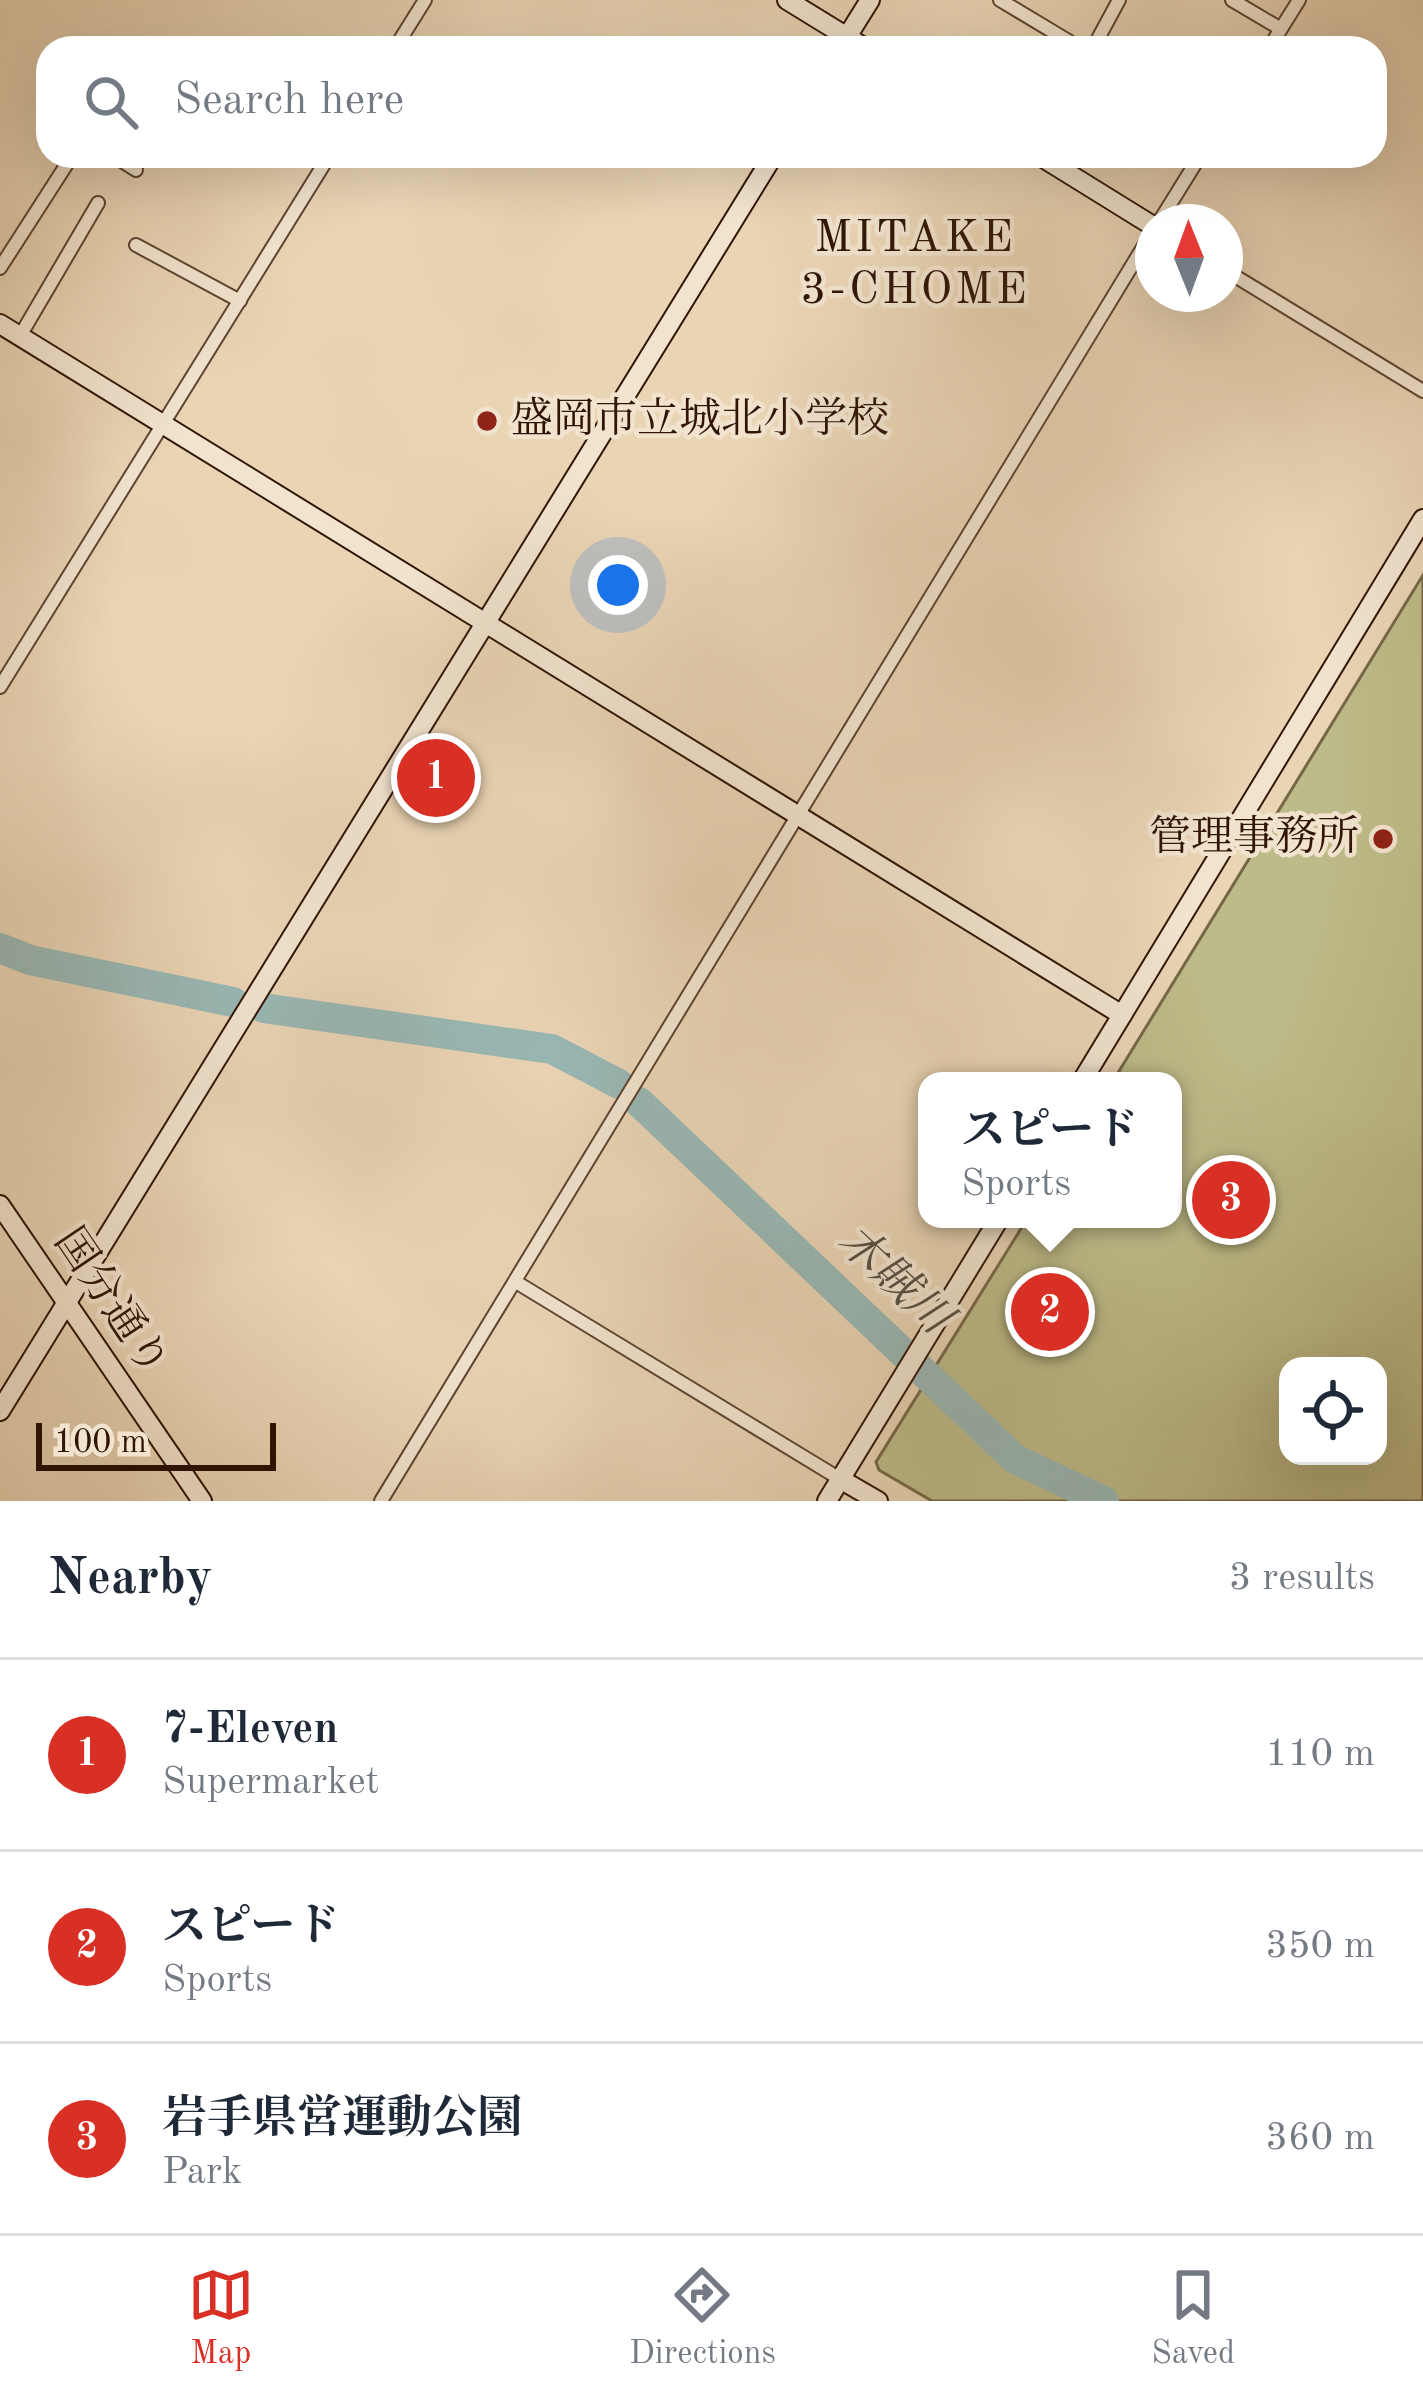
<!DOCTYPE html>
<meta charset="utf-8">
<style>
:root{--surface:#fff;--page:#f2f2f3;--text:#1f2937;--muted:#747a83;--line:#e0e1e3;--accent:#d93025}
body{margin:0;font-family:"Old Standard TT","Noto Serif JP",serif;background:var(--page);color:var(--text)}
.controls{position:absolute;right:36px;bottom:36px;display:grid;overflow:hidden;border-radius:24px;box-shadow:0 12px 48px #0002}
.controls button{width:108px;height:108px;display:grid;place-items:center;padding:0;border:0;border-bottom:3px solid var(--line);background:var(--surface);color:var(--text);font:60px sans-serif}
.compass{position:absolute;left:1135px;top:204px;width:108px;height:108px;border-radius:50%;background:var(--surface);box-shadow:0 12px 48px #0002;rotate:359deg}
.scale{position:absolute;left:36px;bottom:30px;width:240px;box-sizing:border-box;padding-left:12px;border:6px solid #301505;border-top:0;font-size:33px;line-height:42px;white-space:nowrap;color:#301505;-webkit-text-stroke:9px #f1e3ce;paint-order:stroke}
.you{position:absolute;left:618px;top:585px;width:42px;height:42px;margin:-30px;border:9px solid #fff;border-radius:50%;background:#1a73e8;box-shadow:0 0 0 18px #1a73e833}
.badge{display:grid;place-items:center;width:78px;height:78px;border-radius:50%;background:var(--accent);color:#fff;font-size:39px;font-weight:700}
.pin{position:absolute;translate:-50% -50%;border:6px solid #fff;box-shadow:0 3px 12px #0006}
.popup{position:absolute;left:918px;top:1072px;width:264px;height:156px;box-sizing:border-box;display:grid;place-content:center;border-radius:24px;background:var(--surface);filter:drop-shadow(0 3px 9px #0005);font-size:39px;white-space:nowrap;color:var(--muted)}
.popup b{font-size:45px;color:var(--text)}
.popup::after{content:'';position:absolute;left:50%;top:100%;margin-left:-24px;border:24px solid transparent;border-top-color:var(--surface)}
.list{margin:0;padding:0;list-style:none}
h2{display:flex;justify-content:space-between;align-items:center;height:156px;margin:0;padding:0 48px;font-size:51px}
h2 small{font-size:39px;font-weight:400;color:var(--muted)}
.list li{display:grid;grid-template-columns:78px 1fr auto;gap:36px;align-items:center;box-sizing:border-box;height:192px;padding:0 48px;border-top:3px solid var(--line)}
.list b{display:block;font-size:45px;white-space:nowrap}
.list p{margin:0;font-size:39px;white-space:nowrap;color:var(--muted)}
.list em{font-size:39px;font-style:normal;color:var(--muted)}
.icon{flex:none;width:66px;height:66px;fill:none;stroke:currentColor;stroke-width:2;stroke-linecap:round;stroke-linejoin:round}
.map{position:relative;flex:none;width:1423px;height:1501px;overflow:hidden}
.search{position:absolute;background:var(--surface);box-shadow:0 12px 48px #0002;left:36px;right:36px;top:36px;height:132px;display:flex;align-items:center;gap:30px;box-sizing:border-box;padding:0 42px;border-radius:36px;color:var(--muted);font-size:45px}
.sheet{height:732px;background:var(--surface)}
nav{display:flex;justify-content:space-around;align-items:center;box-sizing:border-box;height:168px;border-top:3px solid var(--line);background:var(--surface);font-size:33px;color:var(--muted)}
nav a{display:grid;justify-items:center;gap:6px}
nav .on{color:var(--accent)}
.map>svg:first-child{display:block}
</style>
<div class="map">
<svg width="1423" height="1501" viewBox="0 0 1423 1501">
<rect width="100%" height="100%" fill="#e9d4b4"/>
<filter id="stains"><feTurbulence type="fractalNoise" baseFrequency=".00167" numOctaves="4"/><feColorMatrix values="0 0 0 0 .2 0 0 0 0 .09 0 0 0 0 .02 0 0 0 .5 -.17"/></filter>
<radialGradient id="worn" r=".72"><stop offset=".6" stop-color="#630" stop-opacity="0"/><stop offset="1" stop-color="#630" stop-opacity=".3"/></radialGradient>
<!-- green -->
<path fill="#bdbb89" stroke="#766847" stroke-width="3" fill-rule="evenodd" d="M 1423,575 L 1423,1501 L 932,1501 L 879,1470 L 876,1462 L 1027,1219 L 1173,1219 L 1173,1081 L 1113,1081 ZM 1288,1366 L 1378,1366 L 1378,1456 L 1288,1456 Z"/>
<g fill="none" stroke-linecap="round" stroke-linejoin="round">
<!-- river -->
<g stroke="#99b7b4" stroke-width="30">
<path d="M 0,948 L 30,960 L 233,1002"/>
<path d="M 263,1008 L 552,1049 L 619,1084"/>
<path d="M 639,1102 L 1015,1459 L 1104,1501"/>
</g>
<!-- street casing -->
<g stroke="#5e4531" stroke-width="16">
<g id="street">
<path d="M 1000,0 L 1080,48"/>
<path d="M 1232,0 L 1281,29"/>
<path d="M 395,48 L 425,0"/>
<path d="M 1093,48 L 1119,0"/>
<path d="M 1269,48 L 1299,0"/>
<path d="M 114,156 L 136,170"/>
<path d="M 1159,222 L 1200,156"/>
<path d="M 136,245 L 240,301"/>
<path d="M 0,268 L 72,156"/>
<path d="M 1225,270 L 1423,391"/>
<path d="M 20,336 L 98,203"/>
<path d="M 0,687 L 329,156"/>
<path d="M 516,1282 L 840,1479"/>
<path d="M 381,1501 L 1153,231"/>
</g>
</g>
<!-- secondary casing -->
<g stroke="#301505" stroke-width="22">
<g id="secondary">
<path d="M 787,0 L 865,48"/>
<path d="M 840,48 L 870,0"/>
<path d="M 1040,156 L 1153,226"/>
<path d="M 0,324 L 1122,1015"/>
<path d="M 1082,1081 L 1423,519"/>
<path d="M 0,1205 L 202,1501"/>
<path d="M 0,1411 L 773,156"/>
<path d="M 840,1479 L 878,1501"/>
<path d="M 827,1501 L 999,1219"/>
</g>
</g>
<!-- street -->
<use href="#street" stroke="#f1e3ce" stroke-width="12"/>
<!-- secondary -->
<use href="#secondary" stroke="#f1e3ce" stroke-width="18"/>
</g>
<!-- markers -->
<g fill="#8f2418" stroke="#f1e3ce" stroke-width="4.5">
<circle cx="487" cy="421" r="12"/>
<circle cx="1383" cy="839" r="12"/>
</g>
<g text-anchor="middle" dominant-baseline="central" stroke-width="9" stroke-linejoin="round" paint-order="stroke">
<!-- poi labels -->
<g font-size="42" fill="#301505" stroke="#f1e3ce" text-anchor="start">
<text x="511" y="421">盛岡市立城北小学校</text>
<text x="1359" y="839" text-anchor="end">管理事務所</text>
</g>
<!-- street labels -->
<g font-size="42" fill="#301505" stroke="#f1e3ce">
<text transform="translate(110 1303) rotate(56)">国分通り</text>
</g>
<!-- neighbourhood labels -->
<g font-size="45" letter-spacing="3" fill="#301505" stroke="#f1e3ce">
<text x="915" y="239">MITAKE<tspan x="915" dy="52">3-CHOME</tspan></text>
</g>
<!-- water labels -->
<g font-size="45" font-style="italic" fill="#554e42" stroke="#f1e3ce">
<text transform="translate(893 1281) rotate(43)">木賊川</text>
</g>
</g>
<rect width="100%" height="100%" filter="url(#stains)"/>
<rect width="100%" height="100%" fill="url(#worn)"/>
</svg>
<div class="controls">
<button><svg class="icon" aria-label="locate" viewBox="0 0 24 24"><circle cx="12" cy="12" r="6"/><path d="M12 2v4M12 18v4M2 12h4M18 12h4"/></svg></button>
</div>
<svg class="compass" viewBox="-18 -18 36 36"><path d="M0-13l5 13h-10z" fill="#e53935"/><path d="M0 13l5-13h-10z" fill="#747a83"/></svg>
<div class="scale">100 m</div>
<div class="you"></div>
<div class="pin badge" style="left:436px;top:778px">1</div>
<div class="pin badge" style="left:1050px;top:1312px">2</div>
<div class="popup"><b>スピード</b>Sports</div>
<div class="pin badge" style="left:1231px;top:1200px">3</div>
<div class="search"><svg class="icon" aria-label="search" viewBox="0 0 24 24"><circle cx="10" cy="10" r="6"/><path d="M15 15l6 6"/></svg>Search here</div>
</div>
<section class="sheet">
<h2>Nearby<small>3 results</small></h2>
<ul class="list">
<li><span class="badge">1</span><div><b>7-Eleven</b><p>Supermarket</p></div><em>110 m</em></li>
<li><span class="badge">2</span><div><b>スピード</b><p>Sports</p></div><em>350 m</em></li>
<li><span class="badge">3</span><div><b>岩手県営運動公園</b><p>Park</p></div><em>360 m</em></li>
</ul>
</section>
<nav>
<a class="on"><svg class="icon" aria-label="map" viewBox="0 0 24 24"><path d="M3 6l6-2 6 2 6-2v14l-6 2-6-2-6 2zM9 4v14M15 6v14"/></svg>Map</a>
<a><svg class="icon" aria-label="directions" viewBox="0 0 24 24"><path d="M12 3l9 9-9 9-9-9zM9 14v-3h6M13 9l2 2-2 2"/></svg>Directions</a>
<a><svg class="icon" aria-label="saved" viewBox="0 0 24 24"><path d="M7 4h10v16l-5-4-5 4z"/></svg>Saved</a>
</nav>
